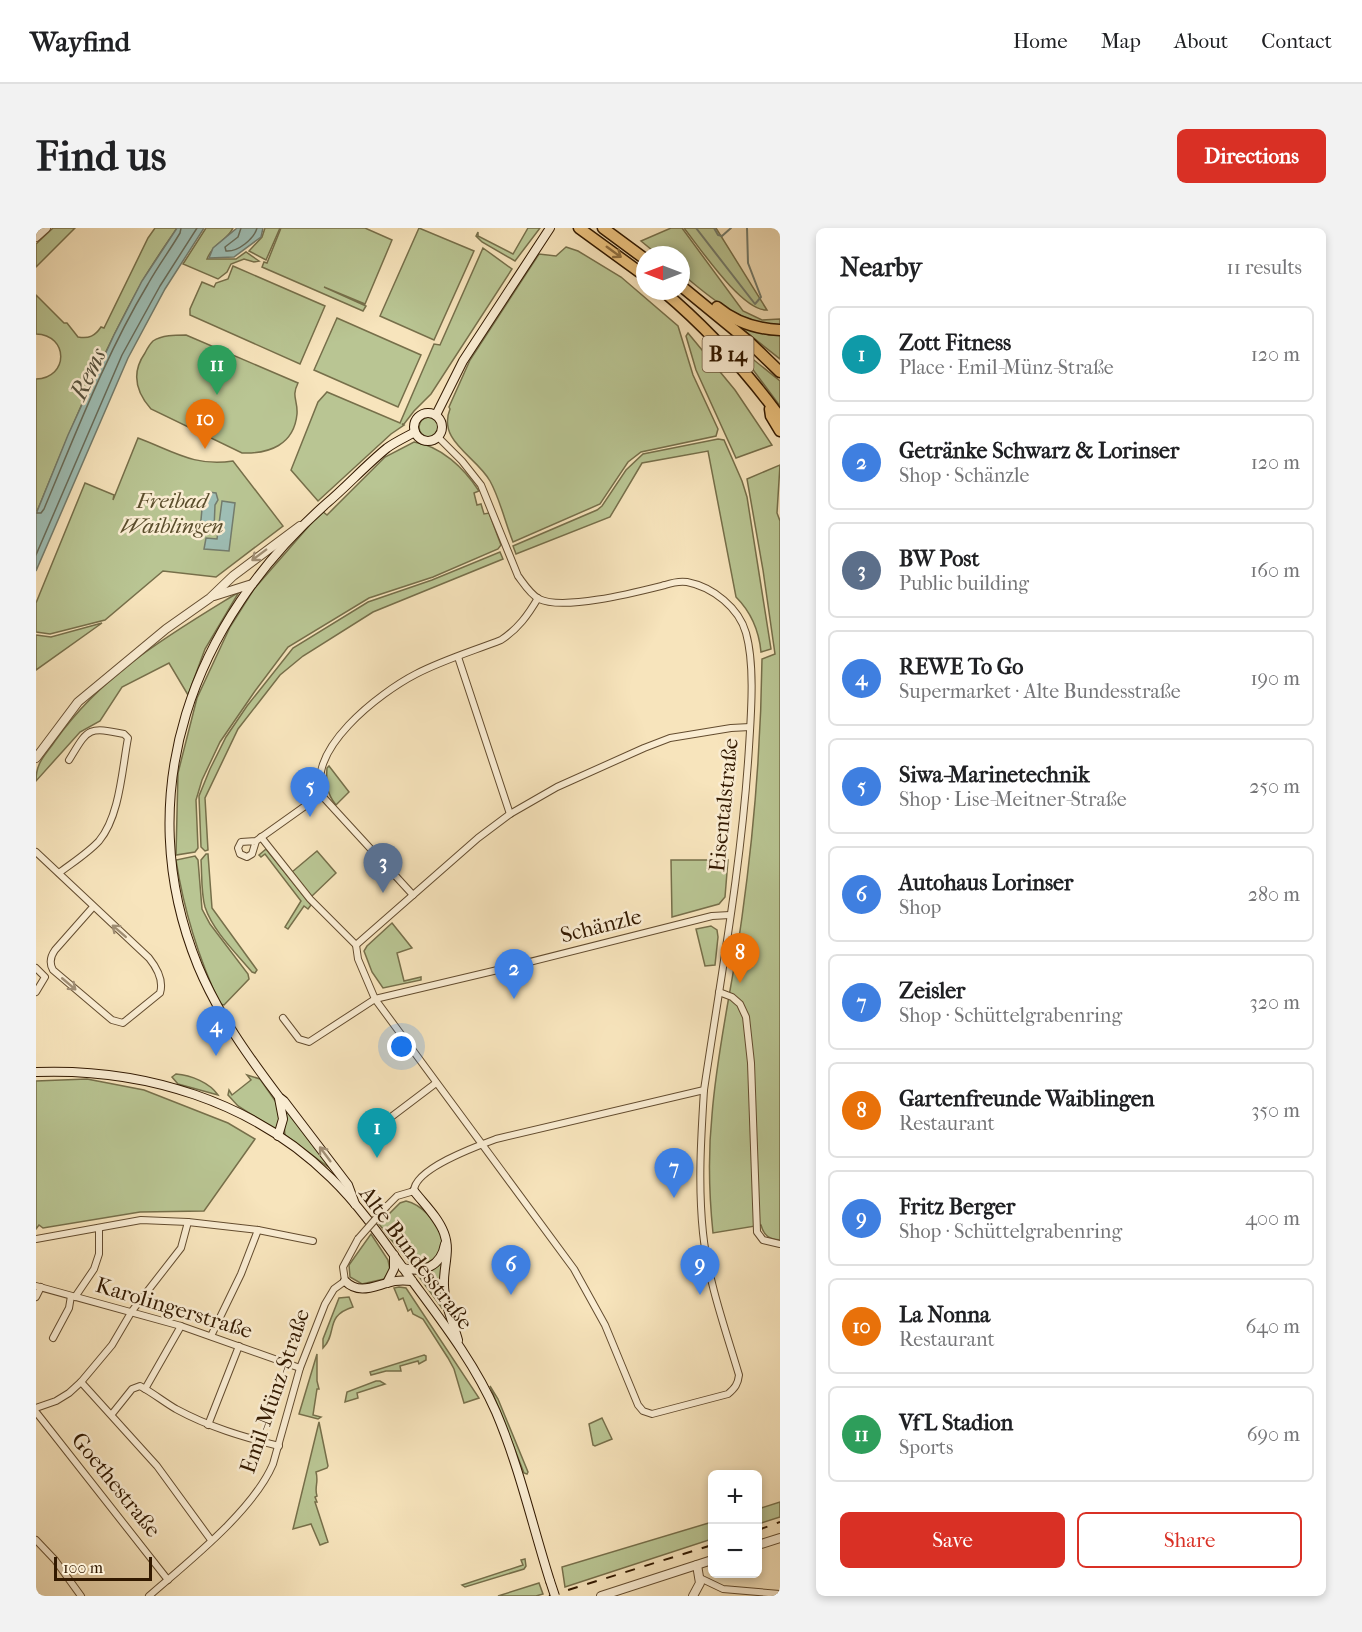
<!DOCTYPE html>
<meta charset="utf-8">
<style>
:root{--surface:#fff;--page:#f2f2f2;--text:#202124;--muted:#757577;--line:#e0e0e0;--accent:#d93025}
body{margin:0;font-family:"IM FELL French Canon",serif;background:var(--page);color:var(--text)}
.controls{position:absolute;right:18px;bottom:18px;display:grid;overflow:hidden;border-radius:9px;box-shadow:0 3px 9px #0003}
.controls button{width:54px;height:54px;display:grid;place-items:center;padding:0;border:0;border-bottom:2px solid var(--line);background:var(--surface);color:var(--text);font:30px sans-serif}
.compass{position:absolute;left:600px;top:18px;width:54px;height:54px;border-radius:50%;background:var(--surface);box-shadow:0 3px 9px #0003;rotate:270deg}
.scale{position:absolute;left:18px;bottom:15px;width:98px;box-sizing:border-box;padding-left:6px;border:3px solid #321900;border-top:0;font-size:16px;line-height:21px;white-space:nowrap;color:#321900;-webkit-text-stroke:4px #faedd3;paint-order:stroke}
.you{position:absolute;left:366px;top:819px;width:21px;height:21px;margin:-15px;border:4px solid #fff;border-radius:50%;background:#1a73e8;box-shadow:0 0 0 9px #1a73e833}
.badge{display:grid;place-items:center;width:39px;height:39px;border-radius:50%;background:var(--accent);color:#fff;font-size:20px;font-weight:700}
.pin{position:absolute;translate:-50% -50px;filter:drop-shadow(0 2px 3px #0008)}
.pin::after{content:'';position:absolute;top:32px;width:21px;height:18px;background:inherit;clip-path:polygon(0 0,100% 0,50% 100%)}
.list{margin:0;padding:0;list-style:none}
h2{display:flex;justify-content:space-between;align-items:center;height:78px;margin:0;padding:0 24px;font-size:26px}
h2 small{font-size:20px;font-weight:400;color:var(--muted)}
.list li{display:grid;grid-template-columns:39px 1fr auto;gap:18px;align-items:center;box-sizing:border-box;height:96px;margin:0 12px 12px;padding:0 12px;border:2px solid var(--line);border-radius:9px}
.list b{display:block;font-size:22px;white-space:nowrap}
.list p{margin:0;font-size:20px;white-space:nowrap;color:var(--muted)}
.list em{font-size:20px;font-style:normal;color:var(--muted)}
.actions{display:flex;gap:12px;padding:18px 24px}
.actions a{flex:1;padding:14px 0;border:2px solid var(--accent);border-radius:9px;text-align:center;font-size:21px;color:var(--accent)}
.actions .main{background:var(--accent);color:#fff}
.map{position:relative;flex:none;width:744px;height:1368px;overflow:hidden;border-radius:9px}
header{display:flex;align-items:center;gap:36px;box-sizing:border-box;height:84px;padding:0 30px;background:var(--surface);border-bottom:2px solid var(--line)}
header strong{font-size:28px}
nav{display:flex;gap:33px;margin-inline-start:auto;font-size:21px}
.intro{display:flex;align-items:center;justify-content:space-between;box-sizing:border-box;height:144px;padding:0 36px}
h1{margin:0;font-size:42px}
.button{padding:15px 27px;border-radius:9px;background:var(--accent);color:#fff;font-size:21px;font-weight:700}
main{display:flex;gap:36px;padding:0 36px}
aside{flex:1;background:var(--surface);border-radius:9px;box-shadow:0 3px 9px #0003}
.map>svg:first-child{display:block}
</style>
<header>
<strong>Wayfind</strong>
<nav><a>Home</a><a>Map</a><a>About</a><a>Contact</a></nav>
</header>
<div class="intro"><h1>Find us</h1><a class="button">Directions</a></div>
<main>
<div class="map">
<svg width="744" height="1368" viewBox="0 0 744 1368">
<rect width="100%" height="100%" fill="#f7e4bc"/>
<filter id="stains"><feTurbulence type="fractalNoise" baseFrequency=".00333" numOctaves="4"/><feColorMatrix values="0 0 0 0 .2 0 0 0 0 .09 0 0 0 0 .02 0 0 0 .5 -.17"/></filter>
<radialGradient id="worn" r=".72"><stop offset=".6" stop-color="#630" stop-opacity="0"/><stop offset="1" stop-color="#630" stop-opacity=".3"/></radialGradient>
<!-- green -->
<g fill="#b9c593" stroke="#766f4a" stroke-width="1.5">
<path d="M 17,0 L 39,0 L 0,39 L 0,16 Z"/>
<path d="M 119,0 L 141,0 C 129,18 116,36 106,54 C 64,128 32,208 0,286 L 0,151 C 33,150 33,107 0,106 L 0,67 L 28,95 L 31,95 L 42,109 C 53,111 59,108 65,99 L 68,100 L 112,10 Z"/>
<path d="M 170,0 L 197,0 C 191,13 178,14 171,31 L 200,31 L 210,24 L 223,33 L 218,34 L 208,31 L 195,36 L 191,44 L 182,51 L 147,36 Z"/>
<path d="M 229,0 L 244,0 L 230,32 L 213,23 L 226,9 Z"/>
<path d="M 245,0 L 329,0 L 356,12 L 329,76 L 288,59 L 330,78 L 327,83 L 226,39 L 228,34 L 231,35 Z"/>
<path d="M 383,0 L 438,23 L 398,112 L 344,88 Z"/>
<path d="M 492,0 L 504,0 L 479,33 L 446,14 L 440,8 L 442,4 L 442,8 L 477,26 Z"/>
<path d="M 635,0 L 646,0 L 707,83 L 726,92 L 744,91 L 744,97 C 703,96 675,70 645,45 L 645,27 L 622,27 L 605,13 Z"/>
<path d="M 648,0 L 680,0 L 731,82 C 706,83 664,20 648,0 Z"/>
<path d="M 530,19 L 542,23 L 585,49 L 642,98 L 657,147 L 682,201 L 680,208 L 605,224 L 592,234 L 564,276 L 477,314 C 469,294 464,271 454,253 C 440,228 401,213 414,181 L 413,179 L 434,132 L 503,26 L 520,28 Z"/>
<path d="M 447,20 L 476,41 L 395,166 L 378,183 L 368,196 L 366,196 L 368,197 L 355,206 L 282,273 L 255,242 L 282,174 L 291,164 L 364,195 L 398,116 L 404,117 Z"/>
<path d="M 197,38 L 289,78 L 264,136 L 154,87 L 154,81 L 166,54 L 178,59 L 180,55 L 192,51 Z"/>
<path d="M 301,90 L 385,127 L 362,179 L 278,142 Z"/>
<path d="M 700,96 L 733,107 L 744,107 L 744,131 Z"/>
<path d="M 652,105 L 699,162 L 736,217 L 700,230 L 660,142 L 650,108 Z"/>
<path d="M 150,107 L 262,155 C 255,169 262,172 261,186 C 258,217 233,226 206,225 L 115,181 C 100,164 95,145 109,125 C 111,121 114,116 117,113 C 126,107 139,107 150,107 Z"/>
<path d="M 698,116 L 744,153 L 744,178 Z"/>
<circle cx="393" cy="199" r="10"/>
<path d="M 102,210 C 137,223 158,239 197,233 L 247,298 L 180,349 L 127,343 L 69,392 L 14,406 L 0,404 L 0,375 L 49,255 L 78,267 L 77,272 Z"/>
<path d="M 682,211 L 688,212 L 706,253 L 711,269 L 735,421 L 725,424 C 723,403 715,384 700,369 L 672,223 L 606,235 L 574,289 L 480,326 L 477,318 L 561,282 L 566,278 L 590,242 L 607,226 Z"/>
<path d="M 378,214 C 405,218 428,240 443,263 L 438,265 L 441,277 L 445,276 L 448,286 L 453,285 L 465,317 L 462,321 L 397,349 L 333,370 L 252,419 L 219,463 L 184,514 L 166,552 L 160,572 L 162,620 L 159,624 L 140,627 L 142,545 L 161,470 L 194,399 L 218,361 L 286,283 L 291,287 L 349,229 Z"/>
<path d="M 744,237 L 741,285 L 744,293 L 744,1012 C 733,1011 728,1008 725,997 L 677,1005 C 673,966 672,926 676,887 C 681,821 697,755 706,689 C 718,603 725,517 726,431 L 739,426 L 727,342 L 711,251 Z"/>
<path d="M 464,324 L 467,331 L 337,384 L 267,428 L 244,447 L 202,501 L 169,570 L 172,622 L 169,623 L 165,619 L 163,568 L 174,541 L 190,509 L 211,478 L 257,420 L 332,374 L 396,352 Z"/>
<path d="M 203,364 L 169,421 L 152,467 L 133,435 L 86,459 L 64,493 L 44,504 L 0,553 C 0,534 9,528 19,513 C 68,444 133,407 203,364 Z"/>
<path d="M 66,395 L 0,442 L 0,407 L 15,409 Z"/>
<path d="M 293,538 L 313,564 L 300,577 C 290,565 290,554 291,540 Z"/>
<path d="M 230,621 L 275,677 L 272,681 L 268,678 L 252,701 L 249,699 L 265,673 L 229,626 L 225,629 L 223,627 Z"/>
<path d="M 281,623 L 300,645 L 275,669 L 256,644 Z"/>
<path d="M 170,626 L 172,626 L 176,680 L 221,742 L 219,745 L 216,744 C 200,725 177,703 169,679 C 165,665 166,646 165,632 Z"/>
<path d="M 159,628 L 162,632 L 166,681 L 174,696 L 212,746 L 213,751 L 188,777 L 184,776 C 162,729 148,683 140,632 Z"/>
<path d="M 635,632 L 692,632 L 689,669 L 683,676 L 636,689 Z"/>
<path d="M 356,695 L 376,720 L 361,725 L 368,753 L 385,749 L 385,752 L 347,760 L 336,744 L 328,723 L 331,718 Z"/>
<path d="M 675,698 L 681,702 L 682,709 L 679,737 L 669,738 L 660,701 Z"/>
<path d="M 140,846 C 155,847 174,855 182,867 L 142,856 L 136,849 Z"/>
<path d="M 211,847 L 224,851 L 240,874 L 245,888 L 240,902 L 202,878 L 192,867 L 193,862 L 196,867 L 215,852 Z"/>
<path d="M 51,851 L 108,862 L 192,895 L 219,911 L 168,983 L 104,984 L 7,1000 L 3,997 L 0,1001 L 0,853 Z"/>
<path d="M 248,875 L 295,941 L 249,907 C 247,896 251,888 248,875 Z"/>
<path d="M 370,973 C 385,976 403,995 406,1010 C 409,1027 389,1042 374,1036 L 343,996 L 364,975 Z"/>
<path d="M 335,1006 L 352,1032 L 354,1042 L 348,1051 L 326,1056 L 314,1049 L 313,1037 Z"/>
<path d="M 409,1026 L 409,1079 L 406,1080 L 381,1046 Z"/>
<path d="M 363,1059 L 370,1060 L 443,1170 L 428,1175 L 418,1141 L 412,1130 L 387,1091 L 377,1086 L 375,1081 L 372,1083 L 367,1070 L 363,1072 L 358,1060 Z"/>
<path d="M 313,1069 L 317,1079 C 288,1088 302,1105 287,1120 L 287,1111 L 303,1070 Z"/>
<path d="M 281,1126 L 281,1153 L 283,1161 L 281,1161 L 277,1187 L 285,1189 L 282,1191 L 263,1186 Z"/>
<path d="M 388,1127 L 390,1128 L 390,1132 L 383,1136 L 382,1133 L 364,1138 L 365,1143 L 350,1143 L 335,1147 L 334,1144 Z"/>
<path d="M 340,1153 L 344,1153 L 349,1156 L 321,1165 L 322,1170 L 309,1174 L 311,1164 Z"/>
<path d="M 454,1158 L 462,1171 L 492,1244 L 491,1246 L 488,1245 Z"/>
<path d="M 566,1190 L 576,1211 L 559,1218 L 557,1217 L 553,1196 Z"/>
<path d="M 283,1194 L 292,1238 L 291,1240 L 280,1244 C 283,1255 278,1259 281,1268 L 279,1269 L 281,1274 L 279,1274 L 292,1314 L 284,1317 L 275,1296 L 257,1301 Z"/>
<path d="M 744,1274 L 744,1289 L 722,1296 L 722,1281 Z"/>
<path d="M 676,1294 L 676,1311 L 529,1359 L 526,1339 Z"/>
<path d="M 489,1331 L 490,1338 L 488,1341 L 429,1359 L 426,1357 L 487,1337 L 485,1332 Z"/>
<path d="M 503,1355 L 507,1366 L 500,1368 L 462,1368 Z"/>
</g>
<!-- water -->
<g fill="#9ebeb5" stroke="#737c6d" stroke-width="1.5">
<path d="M 141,0 L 168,0 L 129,61 L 92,130 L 0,343 L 0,286 L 32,207 L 78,107 L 106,53 Z"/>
<path d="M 201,0 L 227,0 L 225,9 L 198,29 L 173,30 L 177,20 Z"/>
<path d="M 172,264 L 180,265 L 182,272 L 179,277 L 178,301 C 173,306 168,307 162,304 L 160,299 L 165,292 L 167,269 Z"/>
<path d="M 186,273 L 199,275 L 193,323 L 168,321 L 170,310 L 181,311 Z"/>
</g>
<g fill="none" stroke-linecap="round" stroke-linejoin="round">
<!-- shore -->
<g stroke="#686c5a" stroke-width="1.5">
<path d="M 205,0 L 202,9 L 189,19 L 190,23 C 202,24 218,11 221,0"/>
<path d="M 0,285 L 5,285 L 8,281 C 40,205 70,126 112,56 C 122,38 134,22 144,5 L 145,0"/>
<path d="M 0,327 L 86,127 L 124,58 L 161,0"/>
</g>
<!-- stream -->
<g stroke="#737c6d" stroke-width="2">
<path d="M 660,0 L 719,76 L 725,69 L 712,35 L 711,0"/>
<path d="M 678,0 L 682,7 L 686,8 L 695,0"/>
</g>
<!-- minor casing -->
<g stroke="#634c2f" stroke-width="8">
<g id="minor">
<path d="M 422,429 L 474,586"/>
<path d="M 225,609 L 274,671 L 320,717 L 322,731 L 339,771 L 538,1041 L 569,1097 L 602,1177 L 607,1183 L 616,1186 L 692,1166 C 699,1160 702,1156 703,1147 C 689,1100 672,1053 667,1005 C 662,957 665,910 668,862"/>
<path d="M 220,613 L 216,626 L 211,629 L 204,626 L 202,620 L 205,614 L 220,613 L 286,566"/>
<path d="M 0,624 L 113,730 C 121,740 128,752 124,765 L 87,795 L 76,792 L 17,742 C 13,735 14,729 19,722 L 57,679"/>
<path d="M 23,645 C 36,635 52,625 63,613 C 84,588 86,541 92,510 L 88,506 C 51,498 52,501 33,532"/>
<path d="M 377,667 L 288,570 C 266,523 345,464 380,446 C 407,432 437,423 465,412 C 482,401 492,387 502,370"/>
<path d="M 320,717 L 442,610 L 474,586 L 521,559 L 608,520 L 634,510 L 695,500 L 714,499"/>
<path d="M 0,740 L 9,749 L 0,764"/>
<path d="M 683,764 L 696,769 L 704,776 L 710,789 L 715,835 L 721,1004 L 727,1012 L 744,1016"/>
<path d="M 247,790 L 263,811 L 273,814 L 339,771 L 470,740 L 676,688 L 694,687"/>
<path d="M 334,905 L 400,855"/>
<path d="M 351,978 L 361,968 L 378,963 C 378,941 441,918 460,911 L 668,862 C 685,748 706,634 713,519 C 715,486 719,437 710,405 C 703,380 677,359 651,354 C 644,353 635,355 629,357 C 601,364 528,383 503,371 C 494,366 488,356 482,348 L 445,257 L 426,233 L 402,209"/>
<path d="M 0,1011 L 105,992 L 152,994 L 222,1002 L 277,1013"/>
<path d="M 0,1058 L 145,1098 L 264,1140"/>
<path d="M 0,1069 L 5,1059"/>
<path d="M 39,1069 L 58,1041 L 63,1026 L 63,1000"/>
<path d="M 175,1108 L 205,1046 L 222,1002"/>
<path d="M 17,1110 L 33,1080 L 35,1068"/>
<path d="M 45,1154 L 121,1238 L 175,1312"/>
<path d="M 109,1161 L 145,1098"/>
<path d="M 0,1180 L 20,1173 L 33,1165 L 45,1154 L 76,1117 L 96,1083 L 145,1020 L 152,994"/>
<path d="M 0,1184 L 132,1352"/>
<path d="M 76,1186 L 96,1161 L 104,1158 C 117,1165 128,1174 140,1181 C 173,1199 207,1209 243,1218"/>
<path d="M 172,1197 L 203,1118"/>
<path d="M 0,1312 L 19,1332 L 45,1368"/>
<path d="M 664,1350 L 687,1361 L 744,1366"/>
<path d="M 113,1368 C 152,1334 217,1283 237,1236 L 264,1140 L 289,1076 L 298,1061 L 309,1053 L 307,1039 L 322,1011"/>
</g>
</g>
<!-- tertiary casing -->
<g stroke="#634c2f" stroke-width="10">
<g id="tertiary">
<path d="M 0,9 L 10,0"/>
<path d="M 178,368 L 216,356"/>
<path d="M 0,530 L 42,474 L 130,401 L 174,370 L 197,348 L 264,298"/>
<path d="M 722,1317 L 744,1310"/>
<path d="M 565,1368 L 676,1332"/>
<path d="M 657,1368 L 664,1355 L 661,1337"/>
</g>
</g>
<!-- secondary casing -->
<g stroke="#321900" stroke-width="10">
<g id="secondary">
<circle cx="392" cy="199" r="14"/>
<path d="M 400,187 L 427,133 L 514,0"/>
<path d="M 0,844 C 108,840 217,873 295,950 C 327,981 351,1018 377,1054 C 408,1096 439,1136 460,1184 C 483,1238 496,1296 514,1353"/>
<path d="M 242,908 L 247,891 L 243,870"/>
<path d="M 378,963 C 388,976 402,989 408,1005 C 415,1023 407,1039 408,1057 C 408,1075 417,1094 422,1112"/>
<path d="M 319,976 L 312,957 L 248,873 L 243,869 C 212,828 182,786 162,738 C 92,566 157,393 291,275 C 311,258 330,237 351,220 C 359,214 370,209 379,204"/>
<path d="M 367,1040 C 387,1045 405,1039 409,1016"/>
<path d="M 309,1053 C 322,1066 336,1059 351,1055 C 359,1052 368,1052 376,1053"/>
<path d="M 351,1055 L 358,1041 L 358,1027"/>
</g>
</g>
<!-- trunk casing -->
<g stroke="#321900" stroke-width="13">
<g id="trunk">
<path d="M 543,0 L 609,48"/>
<path d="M 567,0 L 609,31"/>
<path d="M 645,58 L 712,113 L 744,144"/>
<path d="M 627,63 C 671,100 710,143 744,189"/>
<path d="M 681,79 C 699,94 721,101 744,102"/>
<path d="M 734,181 L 735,188 L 744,203"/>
</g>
</g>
<!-- minor -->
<use href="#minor" stroke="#faedd3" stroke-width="6"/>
<!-- tertiary -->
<use href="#tertiary" stroke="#faedd3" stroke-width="8"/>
<!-- secondary -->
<use href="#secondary" stroke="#faedd3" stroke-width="8"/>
<!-- trunk -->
<use href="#trunk" stroke="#ecc27e" stroke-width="10"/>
<!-- rail -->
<g stroke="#321900" stroke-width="2" stroke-dasharray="10 10" stroke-linecap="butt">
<path d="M 722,1302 L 744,1294"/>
<path d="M 513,1368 L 676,1317"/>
</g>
<!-- minor-bridge casing -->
<g stroke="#634c2f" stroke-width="8" stroke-linecap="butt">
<path id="minor-bridge" d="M 322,1011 L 351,978"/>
</g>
<!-- secondary-bridge casing -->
<g stroke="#321900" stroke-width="10" stroke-linecap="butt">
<path id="secondary-bridge" d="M 514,1353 L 519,1368"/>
</g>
<!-- minor-bridge -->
<use href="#minor-bridge" stroke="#faedd3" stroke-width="6"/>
<!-- secondary-bridge -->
<use href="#secondary-bridge" stroke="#faedd3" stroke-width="8"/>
</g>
<!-- one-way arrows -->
<defs><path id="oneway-shaft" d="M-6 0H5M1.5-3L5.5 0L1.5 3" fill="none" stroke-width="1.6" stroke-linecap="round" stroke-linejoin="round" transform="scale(1.5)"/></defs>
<use stroke="#8f6e3f" href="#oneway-shaft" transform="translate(578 24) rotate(36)"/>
<g stroke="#a08e74">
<use href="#oneway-shaft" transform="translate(223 327) rotate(143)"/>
<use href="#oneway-shaft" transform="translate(83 703) rotate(-139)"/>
<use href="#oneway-shaft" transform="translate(33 756) rotate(40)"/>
<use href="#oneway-shaft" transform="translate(289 926) rotate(-127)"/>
</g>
<g text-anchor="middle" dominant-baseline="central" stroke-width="5" stroke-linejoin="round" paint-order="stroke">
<!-- shield labels -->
<rect fill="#faedd3" stroke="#6e593f" stroke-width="1.5" x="666.5" y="108" width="51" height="36" rx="4.5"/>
<g font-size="21" font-weight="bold" fill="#321900">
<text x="692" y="126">B 14</text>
</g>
<!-- park labels -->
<g font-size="22" font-style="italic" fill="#5a4d2c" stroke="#faedd3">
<text x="136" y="273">Freibad<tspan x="136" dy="25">Waiblingen</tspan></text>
</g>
<!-- street labels -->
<g font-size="22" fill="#321900" stroke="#faedd3">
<text transform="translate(688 577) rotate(-84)">Eisentalstraße</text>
<text transform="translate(565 698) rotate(-14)">Schänzle</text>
<text transform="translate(380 1030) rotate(53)">Alte Bundesstraße</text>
<text transform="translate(138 1080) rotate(17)">Karolingerstraße</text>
<text transform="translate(239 1163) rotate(-71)">Emil-Münz-Straße</text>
<text transform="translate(80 1257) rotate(51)">Goethestraße</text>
</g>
<!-- water labels -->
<g font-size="24" font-style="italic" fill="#58533f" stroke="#faedd3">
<text transform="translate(52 146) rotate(-65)">Rems</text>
</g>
</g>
<rect width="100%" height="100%" filter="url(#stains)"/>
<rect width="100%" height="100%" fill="url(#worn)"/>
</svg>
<div class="controls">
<button>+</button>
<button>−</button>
</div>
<svg class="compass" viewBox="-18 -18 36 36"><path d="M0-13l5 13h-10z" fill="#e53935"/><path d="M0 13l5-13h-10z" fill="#757577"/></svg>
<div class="scale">100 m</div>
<div class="you"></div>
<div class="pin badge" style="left:341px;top:930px;background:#0f9aa8">1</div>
<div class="pin badge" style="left:478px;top:771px;background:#3f7fe0">2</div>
<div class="pin badge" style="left:347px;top:665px;background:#5c6f8a">3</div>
<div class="pin badge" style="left:180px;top:828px;background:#3f7fe0">4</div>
<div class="pin badge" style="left:274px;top:589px;background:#3f7fe0">5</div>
<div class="pin badge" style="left:475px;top:1067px;background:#3f7fe0">6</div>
<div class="pin badge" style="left:638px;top:970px;background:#3f7fe0">7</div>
<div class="pin badge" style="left:704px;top:755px;background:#e8710a">8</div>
<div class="pin badge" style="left:664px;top:1067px;background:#3f7fe0">9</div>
<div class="pin badge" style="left:169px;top:221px;background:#e8710a">10</div>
<div class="pin badge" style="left:181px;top:167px;background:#2e9e5b">11</div>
</div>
<aside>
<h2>Nearby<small>11 results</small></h2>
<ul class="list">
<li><span class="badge" style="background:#0f9aa8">1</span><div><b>Zott Fitness</b><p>Place · Emil-Münz-Straße</p></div><em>120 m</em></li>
<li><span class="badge" style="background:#3f7fe0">2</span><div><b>Getränke Schwarz &amp; Lorinser</b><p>Shop · Schänzle</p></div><em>120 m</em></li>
<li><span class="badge" style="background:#5c6f8a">3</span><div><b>BW Post</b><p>Public building</p></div><em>160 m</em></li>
<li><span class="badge" style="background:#3f7fe0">4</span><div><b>REWE To Go</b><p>Supermarket · Alte Bundesstraße</p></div><em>190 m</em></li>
<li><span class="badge" style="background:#3f7fe0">5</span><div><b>Siwa-Marinetechnik</b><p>Shop · Lise-Meitner-Straße</p></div><em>250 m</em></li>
<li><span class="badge" style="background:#3f7fe0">6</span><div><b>Autohaus Lorinser</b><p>Shop</p></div><em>280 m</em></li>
<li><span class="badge" style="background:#3f7fe0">7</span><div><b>Zeisler</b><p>Shop · Schüttelgrabenring</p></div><em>320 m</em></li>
<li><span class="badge" style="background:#e8710a">8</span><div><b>Gartenfreunde Waiblingen</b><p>Restaurant</p></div><em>350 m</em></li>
<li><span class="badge" style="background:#3f7fe0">9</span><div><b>Fritz Berger</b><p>Shop · Schüttelgrabenring</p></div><em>400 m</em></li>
<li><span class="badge" style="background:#e8710a">10</span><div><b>La Nonna</b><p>Restaurant</p></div><em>640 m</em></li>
<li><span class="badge" style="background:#2e9e5b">11</span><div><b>VfL Stadion</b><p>Sports</p></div><em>690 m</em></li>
</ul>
<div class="actions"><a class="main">Save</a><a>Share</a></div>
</aside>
</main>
